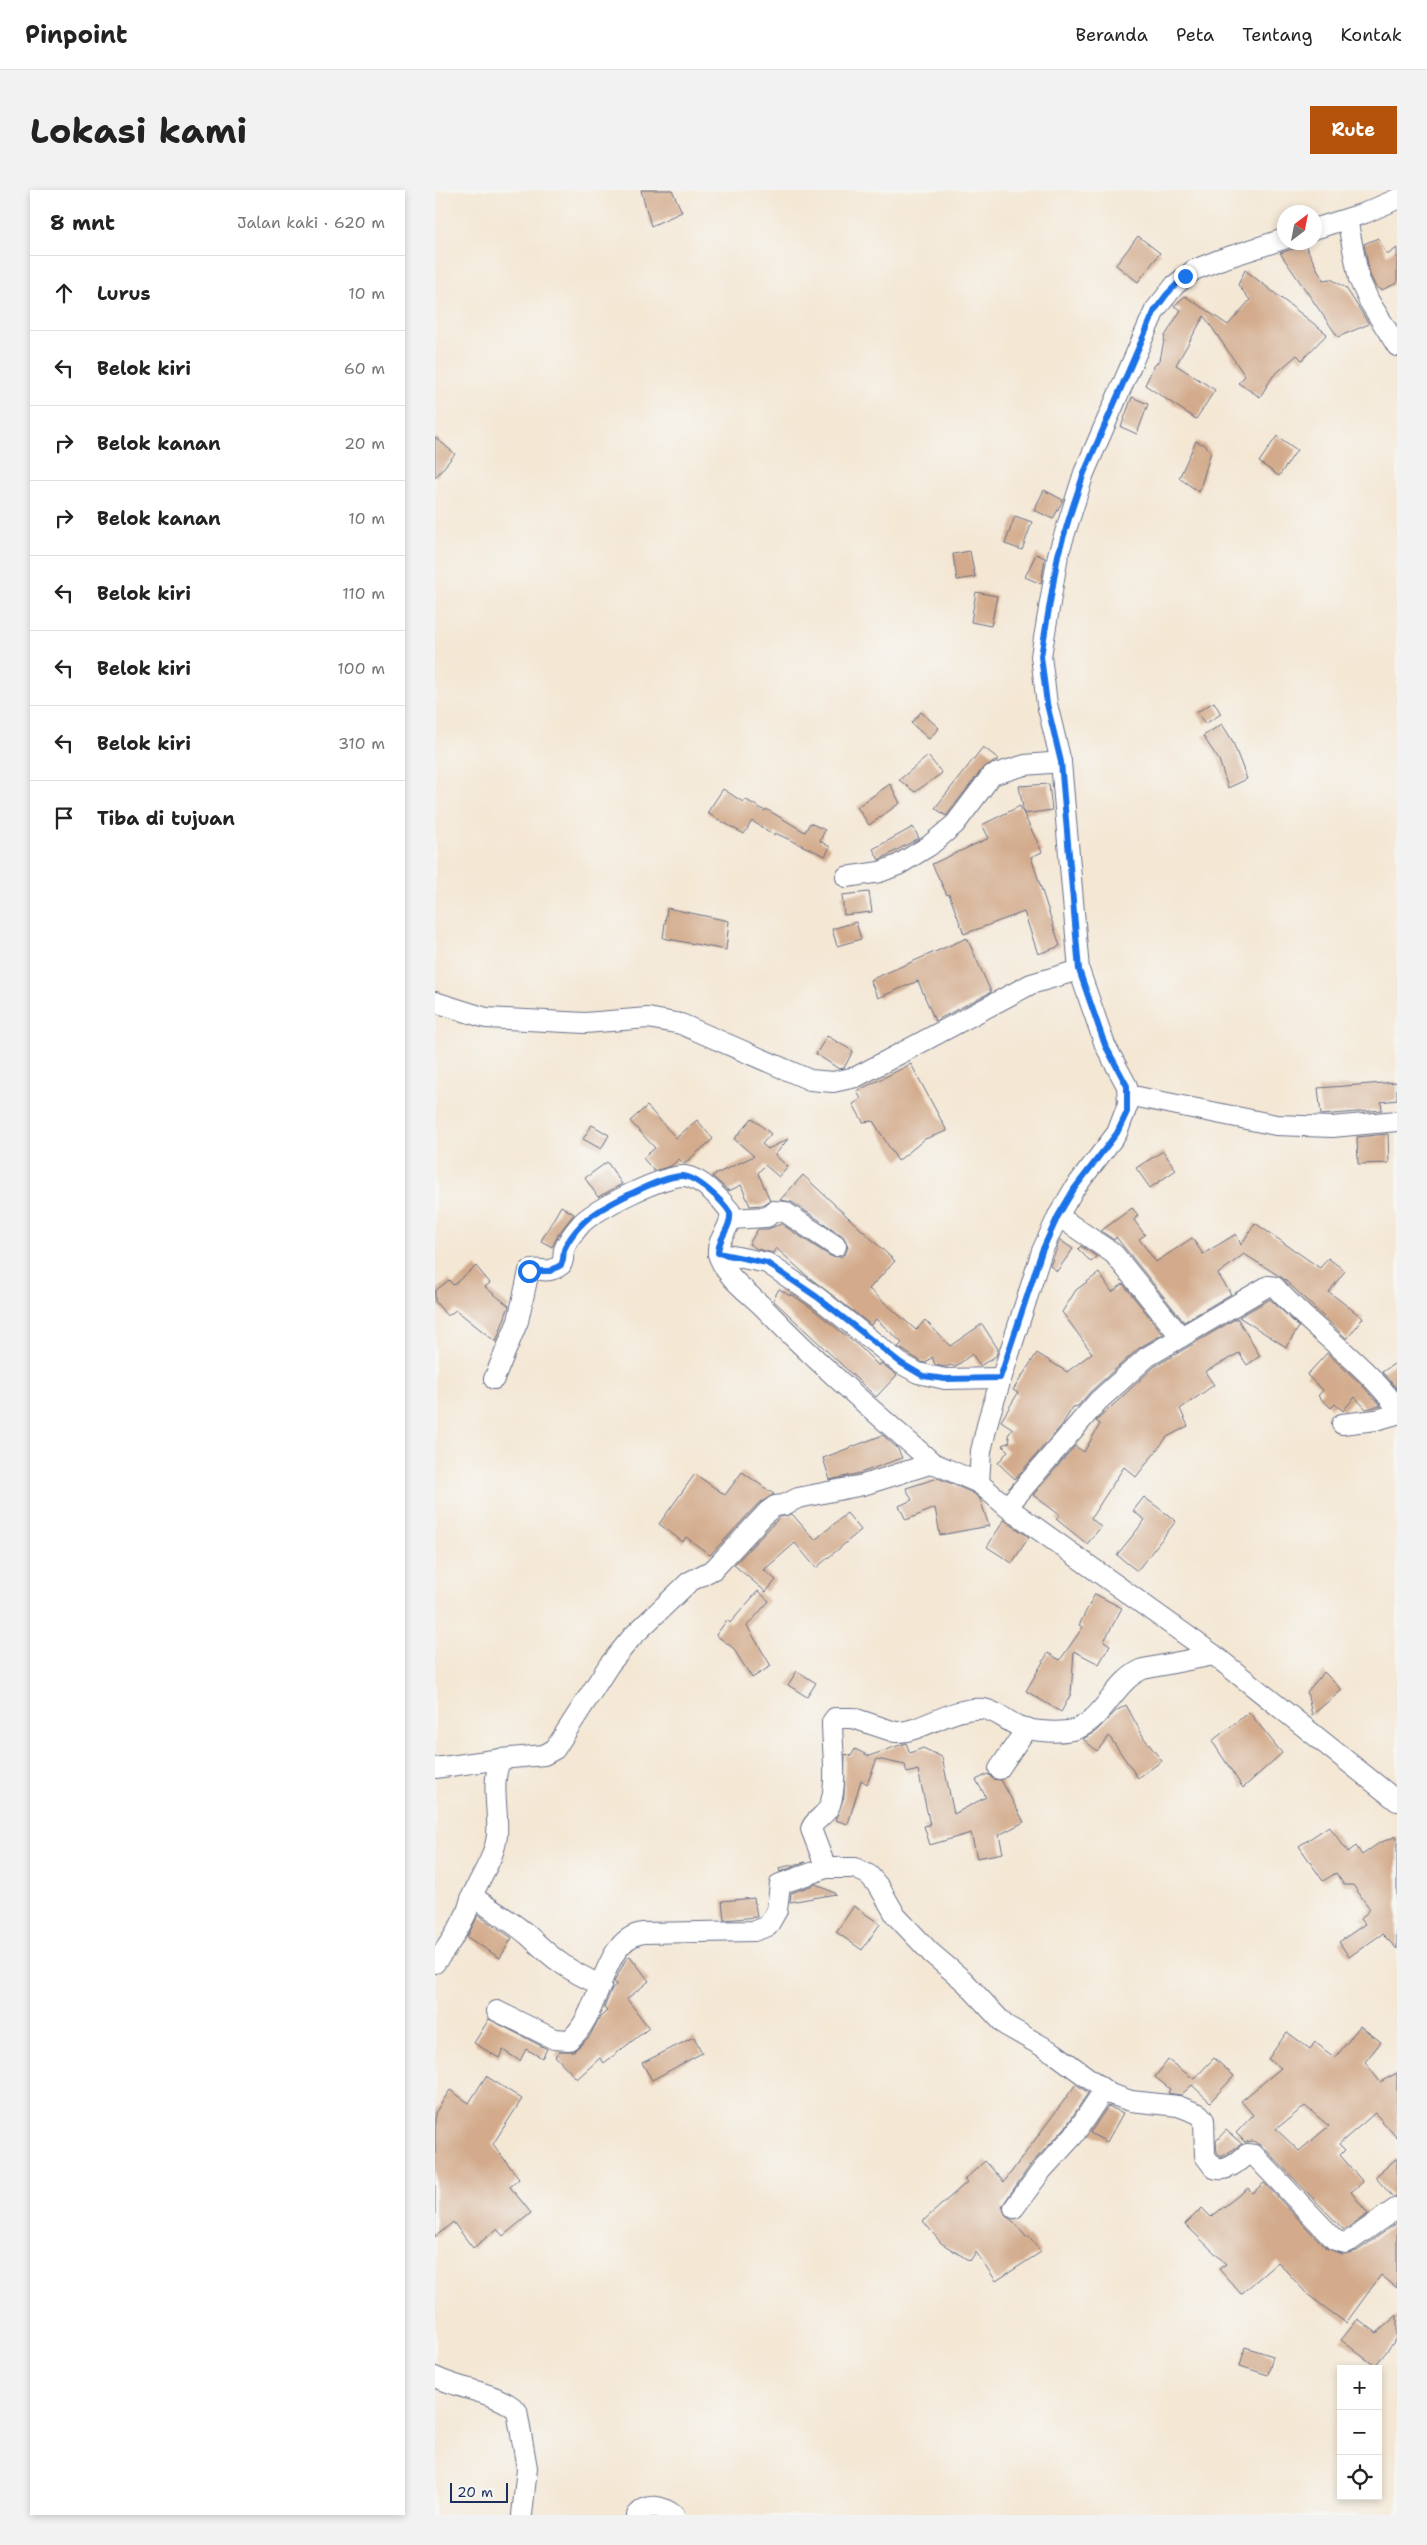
<!DOCTYPE html>
<html lang="id">
<meta charset="utf-8">
<style>
:root{--surface:#fff;--page:#f2f2f2;--text:#222;--muted:#767676;--line:#e0e0e0;--accent:#b45309}
body{margin:0;font-family:"Shantell Sans",sans-serif;background:var(--page);color:var(--text)}
.controls{position:absolute;right:15px;bottom:15px;display:grid;overflow:hidden;border-radius:0px;box-shadow:0 2px 8px #0003}
.controls button{width:45px;height:45px;display:grid;place-items:center;padding:0;border:0;border-bottom:1px solid var(--line);background:var(--surface);color:var(--text);font:25px sans-serif}
.compass{position:absolute;left:842px;top:15px;width:45px;height:45px;border-radius:50%;background:var(--surface);box-shadow:0 2px 8px #0003;rotate:32deg}
.scale{position:absolute;left:15px;bottom:12px;width:58px;box-sizing:border-box;padding-left:5px;border:2px solid #1b2f5e;border-top:0;font-size:14px;line-height:18px;white-space:nowrap;color:#1b2f5e;-webkit-text-stroke:4px #f6f6f2;paint-order:stroke}
.stop{position:absolute;width:15px;height:15px;margin:-11px;border:4px solid #1a73e8;border-radius:50%;background:#fff}
.stop.end{background:#1a73e8;border-color:#fff;box-shadow:0 1px 5px #0008}
.list{margin:0;padding:0;list-style:none}
h2{display:flex;justify-content:space-between;align-items:center;height:65px;margin:0;padding:0 20px;font-size:21px}
h2 small{font-size:16px;font-weight:400;color:var(--muted)}
.list li{display:grid;grid-template-columns:32px 1fr auto;gap:15px;align-items:center;box-sizing:border-box;height:75px;padding:0 20px;border-top:1px solid var(--line)}
.list b{display:block;font-size:19px;white-space:nowrap}
.list em{font-size:16px;font-style:normal;color:var(--muted)}
.icon{flex:none;width:28px;height:28px;fill:none;stroke:currentColor;stroke-width:2;stroke-linecap:round;stroke-linejoin:round}
.map{position:relative;flex:none;width:962px;height:2325px;overflow:hidden;border-radius:0px}
header{display:flex;align-items:center;gap:30px;box-sizing:border-box;height:70px;padding:0 25px;background:var(--surface);border-bottom:1px solid var(--line)}
header strong{font-size:24px}
nav{display:flex;gap:28px;margin-inline-start:auto;font-size:18px}
.intro{display:flex;align-items:center;justify-content:space-between;box-sizing:border-box;height:120px;padding:0 30px}
h1{margin:0;font-size:35px}
.button{padding:12px 22px;border-radius:0px;background:var(--accent);color:#fff;font-size:18px;font-weight:700}
main{display:flex;gap:30px;padding:0 30px}
aside{flex:1;background:var(--surface);border-radius:0px;box-shadow:0 2px 8px #0003}
.map>svg:first-child{display:block}
</style>
<header>
<strong>Pinpoint</strong>
<nav><a>Beranda</a><a>Peta</a><a>Tentang</a><a>Kontak</a></nav>
</header>
<div class="intro"><h1>Lokasi kami</h1><a class="button">Rute</a></div>
<main>
<aside>
<h2>8 mnt<small>Jalan kaki · 620 m</small></h2>
<ul class="list">
<li><svg class="icon" aria-label="ahead" viewBox="0 0 24 24"><path d="M12 20V5M6 11l6-6 6 6"/></svg><div><b>Lurus</b></div><em>10 m</em></li>
<li><svg class="icon" aria-label="left" viewBox="0 0 24 24"><path d="M17 20v-9H6M10 6l-5 5 5 5"/></svg><div><b>Belok kiri</b></div><em>60 m</em></li>
<li><svg class="icon" aria-label="right" viewBox="0 0 24 24"><path d="M7 20v-9h11M14 6l5 5-5 5"/></svg><div><b>Belok kanan</b></div><em>20 m</em></li>
<li><svg class="icon" aria-label="right" viewBox="0 0 24 24"><path d="M7 20v-9h11M14 6l5 5-5 5"/></svg><div><b>Belok kanan</b></div><em>10 m</em></li>
<li><svg class="icon" aria-label="left" viewBox="0 0 24 24"><path d="M17 20v-9H6M10 6l-5 5 5 5"/></svg><div><b>Belok kiri</b></div><em>110 m</em></li>
<li><svg class="icon" aria-label="left" viewBox="0 0 24 24"><path d="M17 20v-9H6M10 6l-5 5 5 5"/></svg><div><b>Belok kiri</b></div><em>100 m</em></li>
<li><svg class="icon" aria-label="left" viewBox="0 0 24 24"><path d="M17 20v-9H6M10 6l-5 5 5 5"/></svg><div><b>Belok kiri</b></div><em>310 m</em></li>
<li><svg class="icon" aria-label="arrive" viewBox="0 0 24 24"><path d="M6 21V4h12l-3 4 3 4H6"/></svg><div><b>Tiba di tujuan</b></div></li>
</ul>
</aside>
<div class="map">
<svg width="962" height="2325" viewBox="0 0 962 2325">
<rect width="100%" height="100%" fill="#f6f6f2"/>
<filter id="ink" filterUnits="userSpaceOnUse"><feTurbulence type="fractalNoise" baseFrequency=".02" numOctaves="2"/><feDisplacementMap in="SourceGraphic" scale="10" xChannelSelector="R" yChannelSelector="G"/><feConvolveMatrix kernelMatrix="1 2 1 2 8 2 1 2 1" color-interpolation-filters="sRGB"/></filter>
<filter id="wash" filterUnits="userSpaceOnUse"><feTurbulence type="fractalNoise" baseFrequency=".0096" numOctaves="4" result="noise"/><feDisplacementMap in="SourceGraphic" scale="20" xChannelSelector="R" yChannelSelector="G"/><feGaussianBlur stdDeviation="1.12" result="paint"/><feColorMatrix in="noise" values="0 0 0 0 0 0 0 0 0 0 0 0 0 0 0 0 0 1.4 0 .05"/><feComposite in="paint" operator="in"/></filter>
<g filter="url(#wash)">
<rect width="100%" height="100%" fill="#f4e7d4"/>
<g id="blocks">
<!-- building -->
<g fill="#d3ab8c" fill-rule="evenodd">
<path d="M 206,0 L 237,0 L 247,22 L 216,36 Z"/>
<path d="M 703,46 L 725,63 L 703,92 L 681,75 Z"/>
<path d="M 943,48 L 952,65 L 962,58 L 962,93 L 947,100 L 941,97 L 935,85 L 929,54 Z"/>
<path d="M 870,55 L 888,90 L 896,89 L 911,98 L 934,134 L 903,147 L 845,63 Z"/>
<path d="M 810,80 L 892,144 L 867,170 L 862,165 L 838,186 L 825,207 L 803,193 L 810,186 L 769,126 L 741,175 L 780,200 L 761,229 L 710,195 L 719,176 L 725,170 L 730,146 L 746,120 L 739,116 L 750,106 L 793,135 L 815,110 L 803,95 Z"/>
<path d="M 697,207 L 713,214 L 702,244 L 686,237 Z"/>
<path d="M 842,246 L 862,260 L 844,286 L 824,272 Z"/>
<path d="M 0,247 L 20,264 L 0,288 Z"/>
<path d="M 761,251 L 770,255 L 776,262 L 764,302 L 744,288 Z"/>
<path d="M 609,300 L 628,310 L 618,329 L 599,320 Z"/>
<path d="M 580,326 L 597,332 L 587,360 L 570,354 Z"/>
<path d="M 535,361 L 540,387 L 522,390 L 518,364 Z"/>
<path d="M 601,364 L 610,368 L 606,394 L 590,387 Z"/>
<path d="M 541,402 L 562,406 L 556,436 L 536,432 Z"/>
<path d="M 779,512 L 786,524 L 770,534 L 762,522 Z"/>
<path d="M 486,522 L 504,538 L 494,549 L 476,533 Z"/>
<path d="M 787,534 L 797,550 L 812,589 L 793,598 L 784,570 L 768,546 Z"/>
<path d="M 548,557 L 564,569 L 548,578 L 511,626 L 500,618 Z"/>
<path d="M 493,566 L 507,583 L 480,602 L 464,590 Z"/>
<path d="M 455,594 L 465,613 L 434,635 L 422,617 Z"/>
<path d="M 614,594 L 617,620 L 589,624 L 584,596 Z"/>
<path d="M 288,599 L 308,612 L 310,609 L 330,621 L 331,619 L 370,642 L 375,633 L 390,640 L 385,651 L 395,657 L 390,666 L 340,643 L 339,645 L 317,631 L 309,644 L 272,623 Z"/>
<path d="M 585,616 L 607,662 L 596,667 L 625,756 L 603,764 L 589,722 L 529,744 L 514,704 L 512,705 L 497,674 L 554,648 L 547,635 Z"/>
<path d="M 478,637 L 484,648 L 444,670 L 438,659 Z"/>
<path d="M 434,702 L 437,722 L 409,725 L 407,705 Z"/>
<path d="M 232,718 L 294,731 L 291,760 L 228,748 Z"/>
<path d="M 421,732 L 426,749 L 402,756 L 397,739 Z"/>
<path d="M 532,748 L 556,802 L 500,831 L 483,791 L 443,808 L 435,790 Z"/>
<path d="M 392,846 L 418,861 L 409,878 L 404,879 L 381,864 Z"/>
<path d="M 476,874 L 512,941 L 490,949 L 463,971 L 438,931 L 428,932 L 418,914 L 426,909 L 422,901 Z"/>
<path d="M 962,892 L 962,910 L 946,912 L 947,920 L 886,925 L 883,898 Z"/>
<path d="M 212,916 L 241,948 L 262,930 L 278,949 L 249,974 L 244,969 L 236,976 L 219,981 L 208,968 L 220,958 L 195,931 Z"/>
<path d="M 317,928 L 336,944 L 327,954 L 333,959 L 353,949 L 340,965 L 353,977 L 344,987 L 330,975 L 323,983 L 335,1010 L 327,1015 L 315,1016 L 306,995 L 294,1001 L 277,986 L 319,966 L 299,949 Z"/>
<path d="M 157,935 L 174,945 L 166,959 L 148,949 Z"/>
<path d="M 953,944 L 954,973 L 923,974 L 922,947 Z"/>
<path d="M 728,961 L 741,980 L 715,998 L 701,978 Z"/>
<path d="M 172,972 L 187,994 L 163,1007 L 150,988 Z"/>
<path d="M 368,985 L 460,1071 L 434,1099 L 481,1140 L 490,1130 L 515,1156 L 547,1134 L 563,1159 L 561,1166 L 545,1176 L 537,1164 L 520,1177 L 516,1175 L 511,1177 L 500,1175 L 497,1167 L 491,1173 L 487,1172 L 463,1157 L 467,1153 L 441,1129 L 436,1135 L 371,1085 L 341,1058 L 338,1063 L 322,1059 L 314,1054 L 323,1039 L 333,1039 L 346,1034 L 395,1066 L 406,1067 L 411,1063 L 413,1056 L 408,1046 L 357,1012 L 345,1010 Z"/>
<path d="M 126,1016 L 139,1024 L 124,1043 L 117,1057 L 106,1051 Z"/>
<path d="M 697,1018 L 703,1025 L 699,1030 L 710,1045 L 704,1049 L 721,1072 L 757,1048 L 768,1064 L 801,1044 L 806,1055 L 820,1033 L 885,1078 L 893,1068 L 910,1081 L 894,1102 L 928,1128 L 912,1149 L 849,1089 L 809,1064 L 783,1084 L 796,1104 L 749,1132 L 681,1047 L 679,1050 L 666,1041 Z"/>
<path d="M 625,1050 L 638,1059 L 622,1081 L 615,1076 Z"/>
<path d="M 646,1056 L 662,1067 L 656,1072 L 643,1059 Z"/>
<path d="M 41,1076 L 55,1093 L 50,1097 L 74,1116 L 61,1152 L 21,1120 L 12,1126 L 0,1111 L 0,1101 L 14,1090 L 18,1095 Z"/>
<path d="M 664,1083 L 677,1102 L 688,1094 L 728,1144 L 704,1158 L 655,1202 L 643,1216 L 638,1217 L 627,1235 L 580,1289 L 563,1273 L 573,1261 L 567,1255 L 575,1252 L 573,1245 L 578,1239 L 566,1231 L 583,1203 L 578,1200 L 602,1163 L 632,1182 L 657,1163 L 627,1122 L 641,1100 Z"/>
<path d="M 344,1099 L 355,1106 L 356,1104 L 375,1117 L 425,1157 L 444,1176 L 446,1173 L 462,1185 L 441,1207 L 338,1110 Z"/>
<path d="M 835,1109 L 864,1137 L 851,1157 L 804,1127 Z"/>
<path d="M 802,1128 L 825,1166 L 812,1175 L 804,1163 L 770,1182 L 779,1195 L 745,1219 L 753,1236 L 732,1247 L 701,1287 L 689,1277 L 656,1328 L 666,1337 L 652,1354 L 621,1329 L 625,1325 L 598,1305 L 640,1256 L 649,1262 L 665,1234 L 661,1231 L 719,1177 Z"/>
<path d="M 892,1163 L 926,1194 L 946,1216 L 931,1219 L 920,1207 L 908,1221 L 900,1214 L 896,1218 L 883,1206 L 888,1200 L 872,1185 Z"/>
<path d="M 962,1172 L 962,1199 L 947,1182 Z"/>
<path d="M 448,1245 L 463,1259 L 467,1268 L 425,1283 L 395,1290 L 388,1268 Z"/>
<path d="M 307,1282 L 339,1304 L 323,1314 L 275,1365 L 251,1347 L 248,1352 L 224,1334 L 260,1284 L 290,1305 Z"/>
<path d="M 503,1288 L 538,1303 L 545,1309 L 554,1336 L 505,1345 L 500,1318 L 471,1330 L 464,1316 L 477,1310 L 471,1298 Z"/>
<path d="M 709,1307 L 741,1331 L 702,1381 L 682,1365 L 710,1330 L 698,1321 Z"/>
<path d="M 412,1323 L 426,1340 L 381,1378 L 360,1353 L 329,1380 L 341,1390 L 331,1402 L 299,1375 L 345,1327 L 357,1324 L 380,1350 Z"/>
<path d="M 569,1330 L 594,1347 L 577,1373 L 552,1357 Z"/>
<path d="M 323,1401 L 334,1411 L 312,1436 L 336,1476 L 317,1488 L 298,1458 L 281,1445 L 292,1430 L 295,1433 Z"/>
<path d="M 660,1404 L 687,1418 L 669,1451 L 675,1455 L 664,1474 L 639,1461 L 636,1504 L 626,1522 L 591,1501 L 613,1463 L 625,1470 L 648,1437 L 644,1435 Z"/>
<path d="M 362,1481 L 381,1493 L 372,1507 L 353,1495 Z"/>
<path d="M 889,1482 L 907,1500 L 877,1525 L 872,1502 Z"/>
<path d="M 691,1515 L 709,1548 L 727,1571 L 703,1588 L 674,1546 L 662,1561 L 648,1549 L 661,1541 L 681,1521 Z"/>
<path d="M 814,1522 L 847,1563 L 808,1598 L 777,1551 Z"/>
<path d="M 471,1553 L 475,1563 L 488,1558 L 507,1567 L 519,1624 L 551,1607 L 541,1590 L 553,1584 L 558,1589 L 566,1590 L 589,1632 L 564,1645 L 568,1663 L 542,1668 L 536,1643 L 495,1655 L 489,1636 L 495,1635 L 483,1580 L 472,1583 L 470,1575 L 442,1569 L 432,1594 L 426,1590 L 413,1634 L 400,1630 L 409,1607 L 410,1564 L 416,1566 L 420,1559 L 434,1566 Z"/>
<path d="M 894,1636 L 913,1662 L 921,1656 L 927,1665 L 944,1653 L 962,1646 L 962,1759 L 947,1744 L 914,1767 L 904,1752 L 930,1734 L 926,1729 L 935,1719 L 918,1695 L 909,1695 L 901,1683 L 888,1691 L 864,1656 Z"/>
<path d="M 371,1672 L 345,1682 L 344,1678 Z"/>
<path d="M 381,1694 L 401,1704 L 355,1712 L 356,1703 Z"/>
<path d="M 319,1708 L 322,1727 L 289,1730 L 287,1711 Z"/>
<path d="M 419,1716 L 445,1734 L 427,1760 L 401,1742 Z"/>
<path d="M 43,1725 L 77,1748 L 65,1768 L 32,1747 Z"/>
<path d="M 195,1766 L 214,1791 L 192,1809 L 214,1838 L 169,1873 L 165,1868 L 142,1889 L 120,1866 L 125,1861 L 139,1861 L 154,1847 L 165,1827 L 172,1821 L 169,1818 L 177,1798 L 182,1794 L 179,1792 L 191,1769 Z"/>
<path d="M 54,1829 L 112,1859 L 107,1868 L 91,1859 L 85,1871 L 68,1860 L 64,1868 L 39,1853 Z"/>
<path d="M 925,1836 L 946,1852 L 930,1872 L 945,1892 L 962,1883 L 962,1948 L 940,1923 L 904,1954 L 910,1960 L 905,1965 L 928,1992 L 916,2002 L 933,2024 L 909,2040 L 828,1957 L 818,1951 L 810,1952 L 801,1943 L 818,1925 L 806,1911 L 846,1878 L 833,1869 L 852,1842 L 875,1859 L 880,1852 L 900,1868 ZM 870,1916 L 894,1936 L 864,1961 L 841,1939 Z"/>
<path d="M 259,1847 L 267,1863 L 217,1890 L 207,1873 Z"/>
<path d="M 779,1868 L 799,1886 L 775,1912 L 757,1895 L 746,1905 L 733,1903 L 735,1899 L 720,1887 L 733,1870 L 759,1889 Z"/>
<path d="M 51,1886 L 87,1909 L 58,1954 L 84,1989 L 75,1997 L 96,2023 L 68,2046 L 62,2039 L 38,2058 L 18,2032 L 0,2047 L 0,1923 L 15,1900 L 34,1913 Z"/>
<path d="M 641,1894 L 653,1903 L 630,1938 L 597,1973 L 567,2016 L 572,2027 L 577,2030 L 591,2047 L 594,2046 L 606,2062 L 561,2091 L 541,2062 L 535,2071 L 506,2053 L 488,2031 L 532,1992 L 529,1990 L 550,1971 L 569,1992 Z"/>
<path d="M 673,1916 L 688,1923 L 672,1952 L 655,1943 Z"/>
<path d="M 791,1940 L 807,1954 L 786,1967 L 782,1962 L 781,1951 Z"/>
<path d="M 962,1968 L 962,2006 L 958,2007 L 940,1987 Z"/>
<path d="M 829,1993 L 891,2058 L 907,2064 L 922,2061 L 962,2033 L 962,2098 L 946,2085 L 911,2133 L 872,2104 L 843,2072 L 806,2104 L 784,2079 L 791,2074 L 750,2034 L 767,2018 L 776,2027 L 813,1998 L 817,2003 Z"/>
<path d="M 962,2125 L 962,2148 L 940,2176 L 906,2150 L 923,2129 L 942,2143 Z"/>
<path d="M 810,2157 L 838,2166 L 833,2185 L 805,2176 Z"/>
</g>
</g>
</g>
<g filter="url(#ink)">
<use href="#blocks" fill-opacity="0" stroke="#676f87" stroke-width="1"/>
<g fill="none" stroke-linecap="round" stroke-linejoin="round">
<!-- minor casing -->
<g stroke="#676f87" stroke-width="22">
<g id="minor">
<path d="M 912,29 L 924,89 L 934,111 L 962,156"/>
<path d="M 879,39 L 930,23 L 962,9"/>
<path d="M 849,49 L 784,70 L 759,80 L 740,95 L 720,120 L 649,283 L 623,365 L 606,466 L 612,514 L 626,572 L 644,780 L 670,855 L 692,896 L 693,914 L 682,943 L 639,999 L 623,1026 L 607,1061 L 554,1227 L 546,1261 L 544,1293 L 572,1317 L 779,1465 L 962,1611"/>
<path d="M 411,687 L 445,682 L 463,675 L 494,656 L 520,634 L 557,585 L 590,575 L 626,572"/>
<path d="M 0,812 L 51,828 L 150,833 L 213,828 L 246,834 L 375,890 L 398,892 L 421,887 L 596,794 L 644,780"/>
<path d="M 693,905 L 841,935 L 897,937 L 962,931"/>
<path d="M 623,1026 L 679,1064 L 746,1147"/>
<path d="M 295,1029 L 332,1027 L 338,1021 L 350,1022 L 401,1056"/>
<path d="M 283,1063 L 332,1073 L 382,1107 L 465,1173 L 483,1183 L 510,1189 L 565,1188"/>
<path d="M 59,1189 L 83,1131 L 94,1081 C 104,1076 111,1086 126,1075 C 129,1070 128,1065 129,1060 C 132,1051 140,1041 146,1034 C 160,1019 230,984 250,986 C 266,988 286,1009 295,1021 C 299,1038 278,1050 284,1067 C 293,1090 316,1104 332,1121 C 384,1175 442,1224 498,1273"/>
<path d="M 907,1234 L 941,1230 L 962,1224"/>
<path d="M 572,1317 L 663,1211 L 712,1167 L 833,1096 L 840,1097 C 878,1140 929,1172 962,1218"/>
<path d="M 0,1578 L 66,1569"/>
<path d="M 564,1579 L 592,1538"/>
<path d="M 391,1678 L 420,1678 L 434,1685 L 445,1698 L 461,1726 L 496,1763 L 529,1791 L 570,1835 L 619,1863 L 675,1904 L 696,1911 L 743,1916 L 764,1924 L 769,1930 L 770,1966 L 779,1978 C 791,1983 803,1972 812,1964 L 819,1965 L 900,2050 L 910,2053 L 915,2051 L 962,2018"/>
<path d="M 37,1706 C 55,1719 77,1731 94,1746 C 118,1769 135,1782 166,1795"/>
<path d="M 0,1773 C 12,1758 23,1741 31,1724 C 34,1717 35,1709 39,1702 C 47,1684 60,1666 62,1645 C 64,1620 55,1593 66,1569 L 109,1565 L 120,1559 L 174,1475 L 197,1447 L 254,1392 L 279,1379 L 332,1322 L 340,1316 L 349,1315 L 363,1308 L 428,1295 L 498,1273 L 544,1293"/>
<path d="M 62,1821 L 119,1849 L 134,1850 C 167,1826 165,1749 208,1743 L 319,1741 L 333,1736 L 342,1720 L 345,1694 L 391,1678 L 376,1639 C 379,1629 391,1626 395,1615 C 403,1592 397,1557 397,1532 L 400,1528 L 418,1528 L 460,1542 C 484,1544 519,1515 549,1519 C 561,1521 572,1531 583,1536 C 598,1542 629,1544 644,1538 C 671,1525 680,1491 708,1479 L 779,1465"/>
<path d="M 579,2018 L 607,1980 L 639,1945 L 669,1900"/>
<path d="M 0,2187 C 23,2199 65,2203 82,2221 L 92,2278 L 87,2325"/>
<path d="M 202,2325 C 213,2312 227,2316 239,2325"/>
</g>
</g>
<!-- minor -->
<use href="#minor" stroke="#fff" stroke-width="20"/>
</g>
</g>
<g fill="none" stroke-linecap="round" stroke-linejoin="round" filter="url(#ink)">
<!-- route -->
<path stroke="#1a73e8" stroke-width="6" d="M 94,1081 L 115,1081 L 126,1075 C 129,1070 128,1065 129,1060 C 132,1052 140,1041 146,1035 C 160,1019 228,985 248,986 C 262,987 289,1012 295,1023 C 297,1037 283,1048 283,1063 L 332,1073 L 382,1107 L 466,1173 L 488,1186 L 510,1189 L 565,1188 L 607,1061 L 623,1026 L 639,999 L 682,943 L 692,922 L 692,896 L 670,855 L 644,780 L 626,572 L 612,514 L 606,466 L 623,365 L 636,322 L 649,283 L 720,120 L 732,104 L 750,86"/>
</g>
</svg>
<div class="controls">
<button>+</button>
<button>−</button>
<button><svg class="icon" aria-label="locate" viewBox="0 0 24 24"><circle cx="12" cy="12" r="6"/><path d="M12 2v4M12 18v4M2 12h4M18 12h4"/></svg></button>
</div>
<svg class="compass" viewBox="-18 -18 36 36"><path d="M0-13l5 13h-10z" fill="#e53935"/><path d="M0 13l5-13h-10z" fill="#767676"/></svg>
<div class="scale">20 m</div>
<div class="stop" style="left:94px;top:1081px"></div>
<div class="stop end" style="left:750px;top:86px"></div>
</div>
</main>
